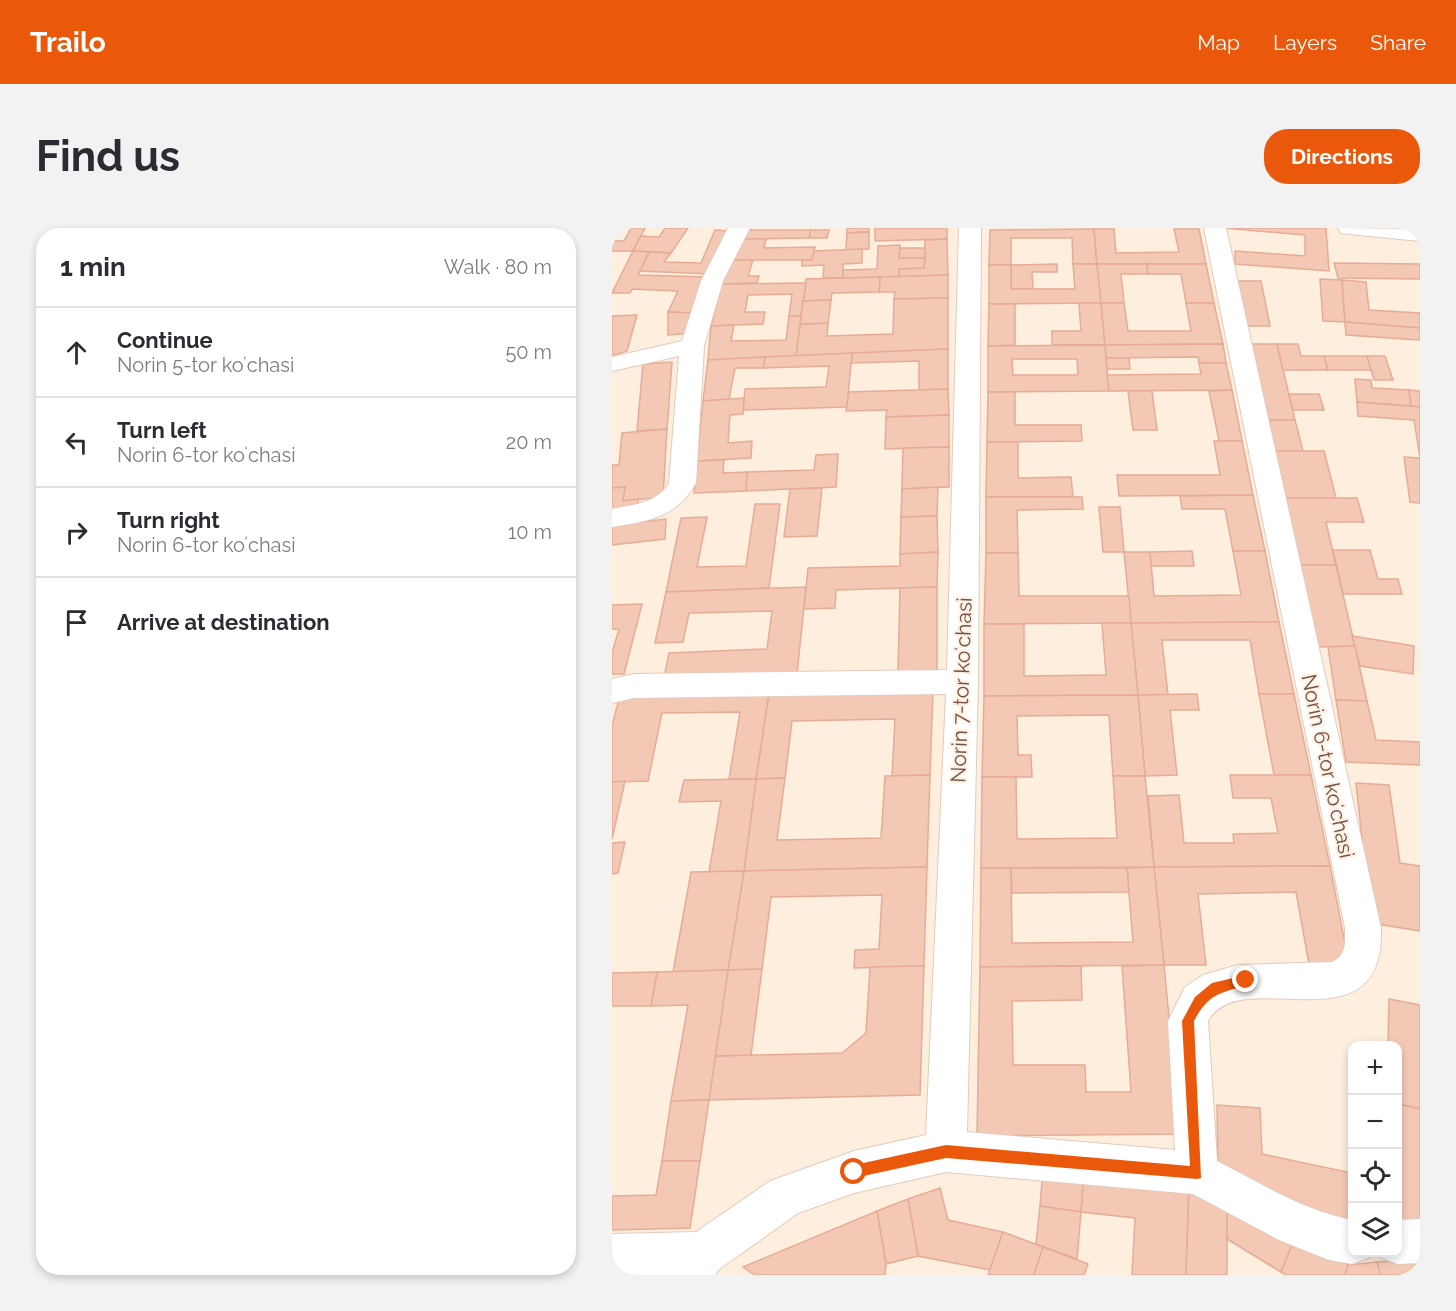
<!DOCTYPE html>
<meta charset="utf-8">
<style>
:root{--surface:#fff;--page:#f2f2f3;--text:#2b2b33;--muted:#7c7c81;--line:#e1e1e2;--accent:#ea580c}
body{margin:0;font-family:Raleway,sans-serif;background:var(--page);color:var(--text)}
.controls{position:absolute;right:18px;bottom:18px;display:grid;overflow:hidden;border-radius:12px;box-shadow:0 3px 9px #0003}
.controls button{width:54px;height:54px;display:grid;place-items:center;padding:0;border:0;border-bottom:2px solid var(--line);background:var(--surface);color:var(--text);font:30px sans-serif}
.stop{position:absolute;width:18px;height:18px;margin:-14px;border:4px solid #ea580c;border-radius:50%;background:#fff}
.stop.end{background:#ea580c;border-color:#fff;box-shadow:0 2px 6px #0008}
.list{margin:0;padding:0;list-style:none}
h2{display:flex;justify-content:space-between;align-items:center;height:78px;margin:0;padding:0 24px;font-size:26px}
h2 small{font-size:20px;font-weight:400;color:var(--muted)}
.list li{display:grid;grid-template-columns:39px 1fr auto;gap:18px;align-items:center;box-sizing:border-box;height:90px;padding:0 24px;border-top:2px solid var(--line)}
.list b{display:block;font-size:22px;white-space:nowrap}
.list p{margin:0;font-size:20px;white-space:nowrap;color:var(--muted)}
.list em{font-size:20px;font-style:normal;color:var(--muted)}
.icon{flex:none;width:33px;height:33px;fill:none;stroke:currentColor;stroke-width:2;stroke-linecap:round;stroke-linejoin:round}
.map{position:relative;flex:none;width:808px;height:1047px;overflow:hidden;border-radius:24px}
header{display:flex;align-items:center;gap:36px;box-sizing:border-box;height:84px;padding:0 30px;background:var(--accent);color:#fff}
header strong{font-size:28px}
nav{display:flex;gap:33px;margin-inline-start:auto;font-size:21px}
.intro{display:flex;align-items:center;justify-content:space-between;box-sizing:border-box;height:144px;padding:0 36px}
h1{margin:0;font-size:42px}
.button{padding:15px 27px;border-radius:24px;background:var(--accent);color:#fff;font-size:21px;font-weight:700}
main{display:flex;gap:36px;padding:0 36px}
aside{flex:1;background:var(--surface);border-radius:24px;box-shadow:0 3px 9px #0003}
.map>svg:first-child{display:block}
</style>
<header>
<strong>Trailo</strong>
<nav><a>Map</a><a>Layers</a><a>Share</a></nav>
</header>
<div class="intro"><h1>Find us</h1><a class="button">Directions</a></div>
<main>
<aside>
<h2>1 min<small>Walk · 80 m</small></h2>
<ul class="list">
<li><svg class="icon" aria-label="ahead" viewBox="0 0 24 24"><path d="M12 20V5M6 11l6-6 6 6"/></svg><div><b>Continue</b><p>Norin 5-tor koʻchasi</p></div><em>50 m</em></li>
<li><svg class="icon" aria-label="left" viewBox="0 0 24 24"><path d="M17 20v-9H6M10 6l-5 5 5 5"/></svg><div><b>Turn left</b><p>Norin 6-tor koʻchasi</p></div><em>20 m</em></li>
<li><svg class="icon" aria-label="right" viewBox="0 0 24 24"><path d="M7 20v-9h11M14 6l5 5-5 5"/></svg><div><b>Turn right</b><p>Norin 6-tor koʻchasi</p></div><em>10 m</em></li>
<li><svg class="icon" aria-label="arrive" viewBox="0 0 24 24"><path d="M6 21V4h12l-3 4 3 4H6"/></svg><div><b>Arrive at destination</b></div></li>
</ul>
</aside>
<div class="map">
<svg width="808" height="1047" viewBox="0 0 808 1047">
<rect width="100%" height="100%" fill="#fdeede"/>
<!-- building -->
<g fill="#f3c8b5" stroke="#e6ac95" stroke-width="1.5" fill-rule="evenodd">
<path d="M 19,0 L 33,0 L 21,23 L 0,23 L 0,13 L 12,13 Z"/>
<path d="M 53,0 L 76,0 L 59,25 L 21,23 L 29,8 L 47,9 Z"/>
<path d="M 235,0 L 257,0 L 257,4 L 235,5 Z"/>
<path d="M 263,0 L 335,0 L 335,11 L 263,13 Z"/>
<path d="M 612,0 L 714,0 L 717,43 L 623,36 L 623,23 L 693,28 L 693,7 Z"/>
<path d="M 482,1 L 485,36 L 461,36 L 460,10 L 399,10 L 399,37 L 377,37 L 378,2 Z"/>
<path d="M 482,1 L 502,1 L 504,25 L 567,24 L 562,1 L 587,1 L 594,36 L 485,36 Z"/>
<path d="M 103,2 L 116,3 L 98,46 L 28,43 L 37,24 L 59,25 L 52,34 L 89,35 Z"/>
<path d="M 132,2 L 199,2 L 197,10 L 128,11 Z"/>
<path d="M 199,2 L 217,2 L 215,10 L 197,10 Z"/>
<path d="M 257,4 L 257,21 L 234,22 L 235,5 Z"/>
<path d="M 128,11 L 154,11 L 152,20 L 203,19 L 200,32 L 119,32 Z"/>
<path d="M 335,11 L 336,47 L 287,49 L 287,41 L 312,40 L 313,12 Z"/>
<path d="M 288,17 L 287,30 L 313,30 L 312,40 L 287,41 L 287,49 L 231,50 L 231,42 L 265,41 L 266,18 Z"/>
<path d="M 288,20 L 313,20 L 313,30 L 287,30 Z"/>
<path d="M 250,21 L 250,35 L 231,36 L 231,50 L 211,50 L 212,37 L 190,38 L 190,32 L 200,32 L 202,23 Z"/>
<path d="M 21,23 L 37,24 L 26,47 L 95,49 L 80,85 L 56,84 L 66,63 L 20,61 L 18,65 L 0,65 Z"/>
<path d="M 119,32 L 141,32 L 136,48 L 147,48 L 145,55 L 109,56 Z"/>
<path d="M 722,35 L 808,36 L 808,51 L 726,50 Z"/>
<path d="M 445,36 L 445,44 L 420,44 L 421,61 L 399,61 L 399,37 Z"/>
<path d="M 461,36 L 485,36 L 489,75 L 377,76 L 377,37 L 399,37 L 399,61 L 463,61 Z"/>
<path d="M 485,36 L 535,36 L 536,46 L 509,46 L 512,75 L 489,75 Z"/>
<path d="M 535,36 L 594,36 L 602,75 L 574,75 L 569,46 L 536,46 Z"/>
<path d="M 336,47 L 336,70 L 282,71 L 283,64 L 267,64 L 268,49 Z"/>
<path d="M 268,49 L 267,64 L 220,65 L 219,72 L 191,73 L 194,51 Z"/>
<path d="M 708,51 L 730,52 L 733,94 L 711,93 Z"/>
<path d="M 730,52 L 754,54 L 757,82 L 808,85 L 808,100 L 733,94 Z"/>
<path d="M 621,53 L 649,53 L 658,98 L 629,98 Z"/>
<path d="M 194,55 L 189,88 L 177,88 L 180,66 L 136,67 L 133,84 L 153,84 L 151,96 L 99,98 L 109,56 Z"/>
<path d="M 336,70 L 336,121 L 184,128 L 188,96 L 216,95 L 215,108 L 281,106 L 282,71 Z"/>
<path d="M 219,72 L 216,95 L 188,96 L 191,73 Z"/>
<path d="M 467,75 L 489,75 L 493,117 L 440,117 L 440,103 L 469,103 Z"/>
<path d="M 489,75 L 512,75 L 516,103 L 579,103 L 574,75 L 602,75 L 611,116 L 493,117 Z"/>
<path d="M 377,76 L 403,76 L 403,117 L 376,118 Z"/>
<path d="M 56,84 L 80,85 L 79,105 L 56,107 Z"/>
<path d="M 25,87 L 15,123 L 0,128 L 0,88 Z"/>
<path d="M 177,88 L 189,88 L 184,128 L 96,132 L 99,98 L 122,97 L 119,113 L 174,112 Z"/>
<path d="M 733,94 L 808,100 L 808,112 L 734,107 Z"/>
<path d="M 611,116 L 614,135 L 587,135 L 586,129 L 494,130 L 493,117 Z"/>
<path d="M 639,116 L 665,116 L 683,192 L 655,192 Z"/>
<path d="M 665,116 L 686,116 L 689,128 L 712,128 L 716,142 L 671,142 Z"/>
<path d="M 493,117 L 497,163 L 376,164 L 376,118 ZM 400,131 L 465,131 L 466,147 L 401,147 Z"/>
<path d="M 336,121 L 336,161 L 307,162 L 307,133 L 239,135 L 240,125 Z"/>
<path d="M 240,125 L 235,179 L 131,182 L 133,161 L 214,159 L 217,138 L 151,140 L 153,129 Z"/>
<path d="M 712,128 L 755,128 L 759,142 L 716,142 Z"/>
<path d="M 755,128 L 773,128 L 781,152 L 762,152 Z"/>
<path d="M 153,129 L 151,140 L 123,140 L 117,171 L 91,173 L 96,132 Z"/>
<path d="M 494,130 L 517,130 L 518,141 L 495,141 Z"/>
<path d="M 60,134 L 55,201 L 25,203 L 31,136 Z"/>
<path d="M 587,135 L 614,135 L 620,162 L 497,163 L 495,147 L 589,146 Z"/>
<path d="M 743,151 L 759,152 L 760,160 L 797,162 L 799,178 L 745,174 Z"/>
<path d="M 336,161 L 337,187 L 274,189 L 275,182 L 234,183 L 237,164 Z"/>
<path d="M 620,162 L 630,213 L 607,213 L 597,163 Z"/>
<path d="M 797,162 L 808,163 L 808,179 L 799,178 Z"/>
<path d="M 516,163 L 540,163 L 545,202 L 521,202 Z"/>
<path d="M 376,164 L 403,164 L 403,197 L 469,197 L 470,213 L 375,214 Z"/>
<path d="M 677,166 L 707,166 L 712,182 L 681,182 Z"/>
<path d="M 132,170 L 131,186 L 118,187 L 116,215 L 140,213 L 139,230 L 85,233 L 91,173 Z"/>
<path d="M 745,174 L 808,179 L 808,230 L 802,192 L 746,188 Z"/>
<path d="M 337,187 L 337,219 L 273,221 L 274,189 Z"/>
<path d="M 655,192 L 683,192 L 691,223 L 662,223 Z"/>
<path d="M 55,201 L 51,269 L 11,273 L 13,259 L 0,260 L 0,237 L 7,237 L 10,205 Z"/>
<path d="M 602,213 L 630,213 L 641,267 L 507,268 L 505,247 L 608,247 Z"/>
<path d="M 375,214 L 406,214 L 406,250 L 459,249 L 461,269 L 374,269 Z"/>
<path d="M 337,219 L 337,259 L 290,261 L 291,220 Z"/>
<path d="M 662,223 L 712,223 L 724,270 L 671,270 Z"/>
<path d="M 226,226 L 224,259 L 134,263 L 135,244 L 202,242 L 204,227 Z"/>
<path d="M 792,229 L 808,230 L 808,275 L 798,274 Z"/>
<path d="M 112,232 L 111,245 L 135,244 L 134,263 L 82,265 L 85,233 Z"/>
<path d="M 13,259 L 11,273 L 26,271 L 26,281 L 0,284 L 0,260 Z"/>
<path d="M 326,259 L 325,288 L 289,289 L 290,261 Z"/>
<path d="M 210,260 L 205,308 L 172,309 L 178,261 Z"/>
<path d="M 641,267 L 653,323 L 621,323 L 613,281 L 570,281 L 568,268 Z"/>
<path d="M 374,269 L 470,269 L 471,281 L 405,282 L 406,325 L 374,325 Z"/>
<path d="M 671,270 L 745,270 L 752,294 L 714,294 L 724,337 L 686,337 Z"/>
<path d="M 143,276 L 168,276 L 157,360 L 54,364 L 69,290 L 95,289 L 85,339 L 134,338 Z"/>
<path d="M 487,279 L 508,279 L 512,324 L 491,324 Z"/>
<path d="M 325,288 L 326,324 L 288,326 L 289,289 Z"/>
<path d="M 54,291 L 53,311 L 0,317 L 0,297 Z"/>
<path d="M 721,322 L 758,322 L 766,351 L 786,351 L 790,366 L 731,366 Z"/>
<path d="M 580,323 L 582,338 L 539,338 L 538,324 Z"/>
<path d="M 621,323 L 653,323 L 667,394 L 519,395 L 512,324 L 538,324 L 542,368 L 629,367 Z"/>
<path d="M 326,324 L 325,359 L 224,362 L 223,380 L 192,381 L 196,340 L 288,338 L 288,326 Z"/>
<path d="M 374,325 L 406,325 L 407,368 L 517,368 L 519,395 L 372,396 Z"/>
<path d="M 686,337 L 724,337 L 743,418 L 704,419 Z"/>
<path d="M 194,359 L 185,446 L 52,450 L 57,425 L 155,421 L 160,383 L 77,385 L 71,414 L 43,415 L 54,364 Z"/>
<path d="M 325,359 L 325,442 L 286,443 L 288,360 Z"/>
<path d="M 30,376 L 12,446 L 0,446 L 0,425 L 7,401 L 0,401 L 0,377 Z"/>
<path d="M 667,394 L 682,466 L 647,466 L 638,412 L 550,412 L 556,467 L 526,467 L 519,395 Z"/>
<path d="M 490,395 L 519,395 L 526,467 L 372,468 L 372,396 L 412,396 L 412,448 L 494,447 Z"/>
<path d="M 740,408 L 802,418 L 801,446 L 748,438 Z"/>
<path d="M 743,418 L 755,473 L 724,472 L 716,419 Z"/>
<path d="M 321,461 L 318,547 L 280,548 L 283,491 L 180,493 L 173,550 L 144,551 L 157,464 Z"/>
<path d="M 157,464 L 144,551 L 117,551 L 128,484 L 50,485 L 36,553 L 0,554 L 0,498 L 8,467 Z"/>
<path d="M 585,466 L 587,482 L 558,482 L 565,547 L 533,548 L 526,467 Z"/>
<path d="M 647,466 L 682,466 L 699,547 L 662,547 Z"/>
<path d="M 526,467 L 533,548 L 501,548 L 497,487 L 405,488 L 406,527 L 419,527 L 420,549 L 370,549 L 372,468 Z"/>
<path d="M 724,472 L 755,473 L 764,512 L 808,514 L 808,537 L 734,534 Z"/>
<path d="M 318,547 L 315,639 L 132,643 L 144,551 L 173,550 L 165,612 L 269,610 L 273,548 Z"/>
<path d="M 618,547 L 699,547 L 718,638 L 542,639 L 536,568 L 567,567 L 572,615 L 622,615 L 621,606 L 666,605 L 659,570 L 621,570 Z"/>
<path d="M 501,548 L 533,548 L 542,639 L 369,640 L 370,549 L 404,549 L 405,611 L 505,610 Z"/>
<path d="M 144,551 L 132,643 L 97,644 L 109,573 L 67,574 L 72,552 Z"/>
<path d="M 13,553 L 0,611 L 0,554 Z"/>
<path d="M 744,555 L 777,557 L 788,635 L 808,638 L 808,703 L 759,695 Z"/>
<path d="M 13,614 L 6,645 L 0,646 L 0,615 Z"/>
<path d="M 718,638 L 737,736 L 697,736 L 684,664 L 586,666 L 594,737 L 552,737 L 542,639 Z"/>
<path d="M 315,639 L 312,738 L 242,740 L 243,722 L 267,721 L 270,667 L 159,669 L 150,741 L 116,742 L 132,643 Z"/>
<path d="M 542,639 L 552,737 L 368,739 L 369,640 L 399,640 L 400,715 L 521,714 L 515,640 Z"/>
<path d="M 399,640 L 515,640 L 517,664 L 400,665 Z"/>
<path d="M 132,643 L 116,742 L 61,744 L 79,644 Z"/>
<path d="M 552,737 L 568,906 L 365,908 L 368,739 L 469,738 L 470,772 L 400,773 L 401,837 L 473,837 L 474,864 L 519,864 L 510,738 Z"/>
<path d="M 312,738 L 308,867 L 97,872 L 103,828 L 230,825 L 254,805 L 258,739 Z"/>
<path d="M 150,741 L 139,827 L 103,828 L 116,742 Z"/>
<path d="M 116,742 L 97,872 L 59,873 L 76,777 L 39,778 L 45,744 Z"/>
<path d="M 45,744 L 39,778 L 0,778 L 0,745 Z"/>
<path d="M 777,771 L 808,777 L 808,881 L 786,876 L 786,818 L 776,818 Z"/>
<path d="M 97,872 L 88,933 L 50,933 L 59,873 Z"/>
<path d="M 786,876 L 808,881 L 808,998 L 789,1003 L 786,1002 Z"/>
<path d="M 605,877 L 648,880 L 650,926 L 740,945 L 740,992 L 645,970 L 606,943 Z"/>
<path d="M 50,933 L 88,933 L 78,1000 L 0,1002 L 0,968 L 44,967 Z"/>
<path d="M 431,940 L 472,945 L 469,984 L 428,978 Z"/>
<path d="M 472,945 L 577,958 L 574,1047 L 520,1047 L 523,990 L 469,984 Z"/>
<path d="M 577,958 L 615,966 L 615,1047 L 574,1047 Z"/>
<path d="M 328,960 L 336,992 L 391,1004 L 378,1042 L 306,1028 L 296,971 Z"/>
<path d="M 615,966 L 684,1007 L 669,1044 L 615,1011 Z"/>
<path d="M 296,971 L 306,1028 L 274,1036 L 265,983 Z"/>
<path d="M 428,978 L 469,984 L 465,1031 L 424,1016 Z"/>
<path d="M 265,983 L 274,1036 L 273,1047 L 143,1047 L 131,1039 Z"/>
<path d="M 391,1004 L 431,1019 L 422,1047 L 376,1047 Z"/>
<path d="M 684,1007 L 736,1037 L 733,1047 L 674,1047 L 669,1044 Z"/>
<path d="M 431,1019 L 476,1036 L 472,1047 L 422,1047 Z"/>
<path d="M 808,1031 L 808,1047 L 768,1047 L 765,1034 Z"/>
<path d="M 765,1034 L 768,1047 L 733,1047 L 736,1037 Z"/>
</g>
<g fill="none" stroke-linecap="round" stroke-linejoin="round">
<!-- minor casing -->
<g stroke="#e3cbbd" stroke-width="2">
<g id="minor">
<path d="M 116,0 L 138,0 L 111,53 L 92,118 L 84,255 C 64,290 37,293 0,299 L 0,281 C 21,277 45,275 57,255 L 67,128 L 0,143 L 0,129 L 70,113 L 89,53 Z"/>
<path d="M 347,0 L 369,0 L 366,454 L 355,904 L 563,922 L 556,793 L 573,759 L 591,747 L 626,737 L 720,734 C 735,727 733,715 733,700 L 592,0 L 614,0 L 769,700 C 773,826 628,733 596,793 L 605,933 C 650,956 691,982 740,992 L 740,1024 L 758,1024 L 756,1030 L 740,1036 L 717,1032 L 667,1012 L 581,966 L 334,944 L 242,965 L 186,985 L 106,1042 L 103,1047 L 0,1047 L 0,1006 L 84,1004 L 158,953 L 242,923 L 314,907 L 334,466 L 22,470 L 0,475 L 0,451 L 22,446 L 335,442 Z"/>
<path d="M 726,0 L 808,1 L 808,13 L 737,6 L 729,5 Z"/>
<path d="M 808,991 L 808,1035 L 786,1036 L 770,1030 L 768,1024 L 786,1024 L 786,992 Z"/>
</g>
</g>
<!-- minor -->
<use href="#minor" fill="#fff" fill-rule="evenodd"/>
</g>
<!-- route -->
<path fill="#ea580c" d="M 634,747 L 638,748 L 638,756 C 609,766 598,763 582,793 L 589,950 L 585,951 L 334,930 L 242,950 L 238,948 L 238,939 L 242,937 L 334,917 L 578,938 L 570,793 L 583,769 L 600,755 Z"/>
<g text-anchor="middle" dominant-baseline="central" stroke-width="4.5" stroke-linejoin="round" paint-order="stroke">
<!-- street labels -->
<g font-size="21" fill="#735246" stroke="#fff2e5">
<text transform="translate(349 462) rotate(-88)">Norin 7-tor koʻchasi</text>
<text transform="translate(716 538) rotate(78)">Norin 6-tor koʻchasi</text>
</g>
</g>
</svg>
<div class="controls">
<button>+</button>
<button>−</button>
<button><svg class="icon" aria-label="locate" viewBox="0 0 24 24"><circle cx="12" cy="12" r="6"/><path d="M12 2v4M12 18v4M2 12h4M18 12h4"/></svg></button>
<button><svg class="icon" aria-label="layers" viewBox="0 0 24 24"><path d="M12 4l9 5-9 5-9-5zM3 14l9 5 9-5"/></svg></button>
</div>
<div class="stop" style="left:242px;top:944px"></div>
<div class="stop end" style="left:634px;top:752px"></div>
</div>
</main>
